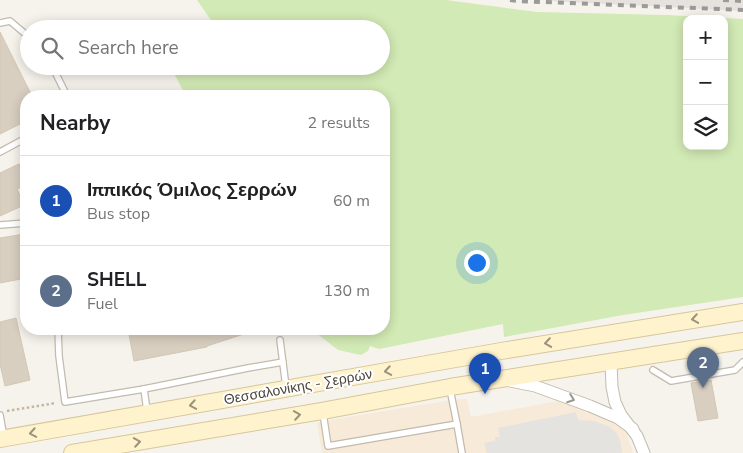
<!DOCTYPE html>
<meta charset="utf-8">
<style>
:root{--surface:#fff;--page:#f6f6f6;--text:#202124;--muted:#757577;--line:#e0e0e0;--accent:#7c3aed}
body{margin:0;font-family:"Nunito Sans",sans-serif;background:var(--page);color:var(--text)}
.controls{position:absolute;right:15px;top:15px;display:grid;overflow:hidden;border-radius:10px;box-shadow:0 2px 12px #0003}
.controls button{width:45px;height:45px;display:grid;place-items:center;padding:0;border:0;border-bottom:1px solid var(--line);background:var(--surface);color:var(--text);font:25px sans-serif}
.you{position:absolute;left:476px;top:262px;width:18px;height:18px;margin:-12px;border:4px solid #fff;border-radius:50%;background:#1a73e8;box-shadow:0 0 0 8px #1a73e833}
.badge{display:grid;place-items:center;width:32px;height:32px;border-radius:50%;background:var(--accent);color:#fff;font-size:16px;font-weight:700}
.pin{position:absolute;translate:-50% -41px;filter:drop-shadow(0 1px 2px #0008)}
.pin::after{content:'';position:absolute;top:26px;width:18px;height:15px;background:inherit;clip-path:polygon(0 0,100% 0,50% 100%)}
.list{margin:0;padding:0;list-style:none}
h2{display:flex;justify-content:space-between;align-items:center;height:65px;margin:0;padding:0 20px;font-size:21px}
h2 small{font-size:16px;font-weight:400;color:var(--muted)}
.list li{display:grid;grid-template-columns:32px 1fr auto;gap:15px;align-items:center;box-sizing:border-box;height:90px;padding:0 20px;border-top:1px solid var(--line)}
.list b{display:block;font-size:19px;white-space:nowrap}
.list p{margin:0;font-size:16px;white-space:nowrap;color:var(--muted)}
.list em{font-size:16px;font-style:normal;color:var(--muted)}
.icon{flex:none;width:28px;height:28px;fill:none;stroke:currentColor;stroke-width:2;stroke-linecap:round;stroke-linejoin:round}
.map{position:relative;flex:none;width:743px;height:453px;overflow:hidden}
.search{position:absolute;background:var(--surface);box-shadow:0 2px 12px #0003;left:20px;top:20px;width:370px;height:55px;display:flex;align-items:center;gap:12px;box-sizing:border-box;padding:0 18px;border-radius:28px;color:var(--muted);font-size:19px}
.panel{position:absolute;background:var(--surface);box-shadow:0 2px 12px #0003;left:20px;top:90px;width:370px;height:245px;border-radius:20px}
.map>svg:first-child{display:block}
</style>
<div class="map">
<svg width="743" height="453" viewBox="0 0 743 453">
<rect width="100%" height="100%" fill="#f6f3ec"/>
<!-- commercial -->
<path fill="#f7ead8" d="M 467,399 L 471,417 L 558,401 L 568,404 L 599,416 L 622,428 L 627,435 L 633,453 L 322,453 L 317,423 L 324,421 L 452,400 Z"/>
<!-- industrial -->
<path fill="#e6e2dd" d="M 548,0 L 743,0 L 743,11 L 547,1 Z"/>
<!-- green -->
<path fill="#d2eab5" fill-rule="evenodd" d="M 197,0 L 446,0 L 537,12 L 667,15 L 743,19 L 743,297 L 623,315 L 504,337 L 503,324 L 379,349 L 370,346 L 368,351 L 361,355 L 338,350 L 311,329 L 384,329 L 384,96 L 186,96 L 170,66 L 381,66 L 381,29 L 217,29 ZM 687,19 L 724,19 L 724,146 L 687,146 Z"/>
<!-- parking -->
<path fill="#e5e3e0" d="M 576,412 L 578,420 L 594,421 L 608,426 L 616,432 L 620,440 L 622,453 L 487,453 L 484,443 L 495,441 L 495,437 L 500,437 L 498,428 Z"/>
<!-- building -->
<g fill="#d8cfc1" stroke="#d3c7b4">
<path d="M 0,32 L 32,96 L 26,96 L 26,121 L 0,134 Z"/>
<path d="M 19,164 L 26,180 L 26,185 L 17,189 L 24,205 L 0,216 L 0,173 Z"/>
<path d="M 24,234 L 26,249 L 26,278 L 0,283 L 0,238 Z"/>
<path d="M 16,318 L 30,380 L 5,386 L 0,364 L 0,322 Z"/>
<path d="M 128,329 L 252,329 L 253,331 L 207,346 L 207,347 L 134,361 Z"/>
<path d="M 711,380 L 718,418 L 698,421 L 691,383 Z"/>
</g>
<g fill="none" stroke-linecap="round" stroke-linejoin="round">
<!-- lane casing -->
<g stroke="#c2bbae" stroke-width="8">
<g id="lane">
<path d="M 0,23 L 10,21 L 29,37"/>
<path d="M 52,66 L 67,96"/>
<path d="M 0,152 L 26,138"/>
<path d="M 0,225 L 26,223"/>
<path d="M 58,329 L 59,356 L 65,402 L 144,389 L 147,411"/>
<path d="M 280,340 L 286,387"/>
<path d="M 653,370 L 671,381 L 735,370 L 743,362"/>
<path d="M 144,389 L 248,368 L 283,362"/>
<path d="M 323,413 L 328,446 L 457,424 L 450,389"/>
<path d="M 0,415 L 4,438"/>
<path d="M 457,424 L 462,453"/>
</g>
</g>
<!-- street casing -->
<g stroke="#c2bbae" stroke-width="13">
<g id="street">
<path d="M 611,362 L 612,387 L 615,402 L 621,415 L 637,436 L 644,453"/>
<path d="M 510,381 L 535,386 L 590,406 L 618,418 L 633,429"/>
</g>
</g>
<!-- secondary casing -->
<g stroke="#d6c79b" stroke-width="18">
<g id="secondary">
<path d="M 0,439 L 501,351 L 743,312"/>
<path d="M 72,453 L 322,411 L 450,387 L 743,341"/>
</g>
</g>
<!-- path -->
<path stroke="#c4b79f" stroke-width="2.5" stroke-dasharray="2.5 2.5" stroke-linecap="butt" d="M 7,411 L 56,403"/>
<!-- lane -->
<use href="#lane" stroke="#fff" stroke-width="5.5"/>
<!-- street -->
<use href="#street" stroke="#fff" stroke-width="11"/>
<!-- secondary -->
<use href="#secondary" stroke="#fff3cd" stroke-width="16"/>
<!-- rail -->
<g stroke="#9a9a9a" stroke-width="4" stroke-dasharray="6 6" stroke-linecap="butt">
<path d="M 510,0 L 518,1 L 743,10"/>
<path d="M 723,0 L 743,1"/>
</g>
</g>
<!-- one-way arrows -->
<defs><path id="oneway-chevron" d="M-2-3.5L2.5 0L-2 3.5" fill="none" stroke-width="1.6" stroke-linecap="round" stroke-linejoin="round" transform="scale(1.25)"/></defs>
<g stroke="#9c937c">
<use href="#oneway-chevron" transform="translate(695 319) rotate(171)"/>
<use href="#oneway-chevron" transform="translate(548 343) rotate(171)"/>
<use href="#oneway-chevron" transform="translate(388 371) rotate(170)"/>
<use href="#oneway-chevron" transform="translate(193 405) rotate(170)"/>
<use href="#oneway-chevron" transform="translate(297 415) rotate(-9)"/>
<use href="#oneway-chevron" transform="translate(33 433) rotate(170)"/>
<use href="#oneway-chevron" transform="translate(137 442) rotate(-9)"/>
</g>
<use stroke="#9c9892" href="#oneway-chevron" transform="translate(571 399) rotate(20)"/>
<g text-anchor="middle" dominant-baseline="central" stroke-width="4" stroke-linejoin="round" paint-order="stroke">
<!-- street labels -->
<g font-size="14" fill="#4b4439" stroke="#fff">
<text transform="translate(298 387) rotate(-10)">Θεσσαλονίκης - Σερρών</text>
</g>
</g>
</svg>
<div class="controls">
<button>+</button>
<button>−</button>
<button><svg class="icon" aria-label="layers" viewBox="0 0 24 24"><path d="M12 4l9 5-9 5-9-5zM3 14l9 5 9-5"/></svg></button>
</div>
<div class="you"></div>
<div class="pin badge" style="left:485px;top:394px;background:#1a4fb4">1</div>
<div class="pin badge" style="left:703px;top:388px;background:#5c6f8a">2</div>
<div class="search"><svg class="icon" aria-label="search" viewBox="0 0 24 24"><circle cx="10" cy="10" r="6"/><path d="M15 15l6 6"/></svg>Search here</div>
<section class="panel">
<h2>Nearby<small>2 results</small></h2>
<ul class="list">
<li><span class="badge" style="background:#1a4fb4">1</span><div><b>Ιππικός Όμιλος Σερρών</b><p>Bus stop</p></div><em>60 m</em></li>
<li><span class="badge" style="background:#5c6f8a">2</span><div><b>SHELL</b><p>Fuel</p></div><em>130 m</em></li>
</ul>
</section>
</div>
